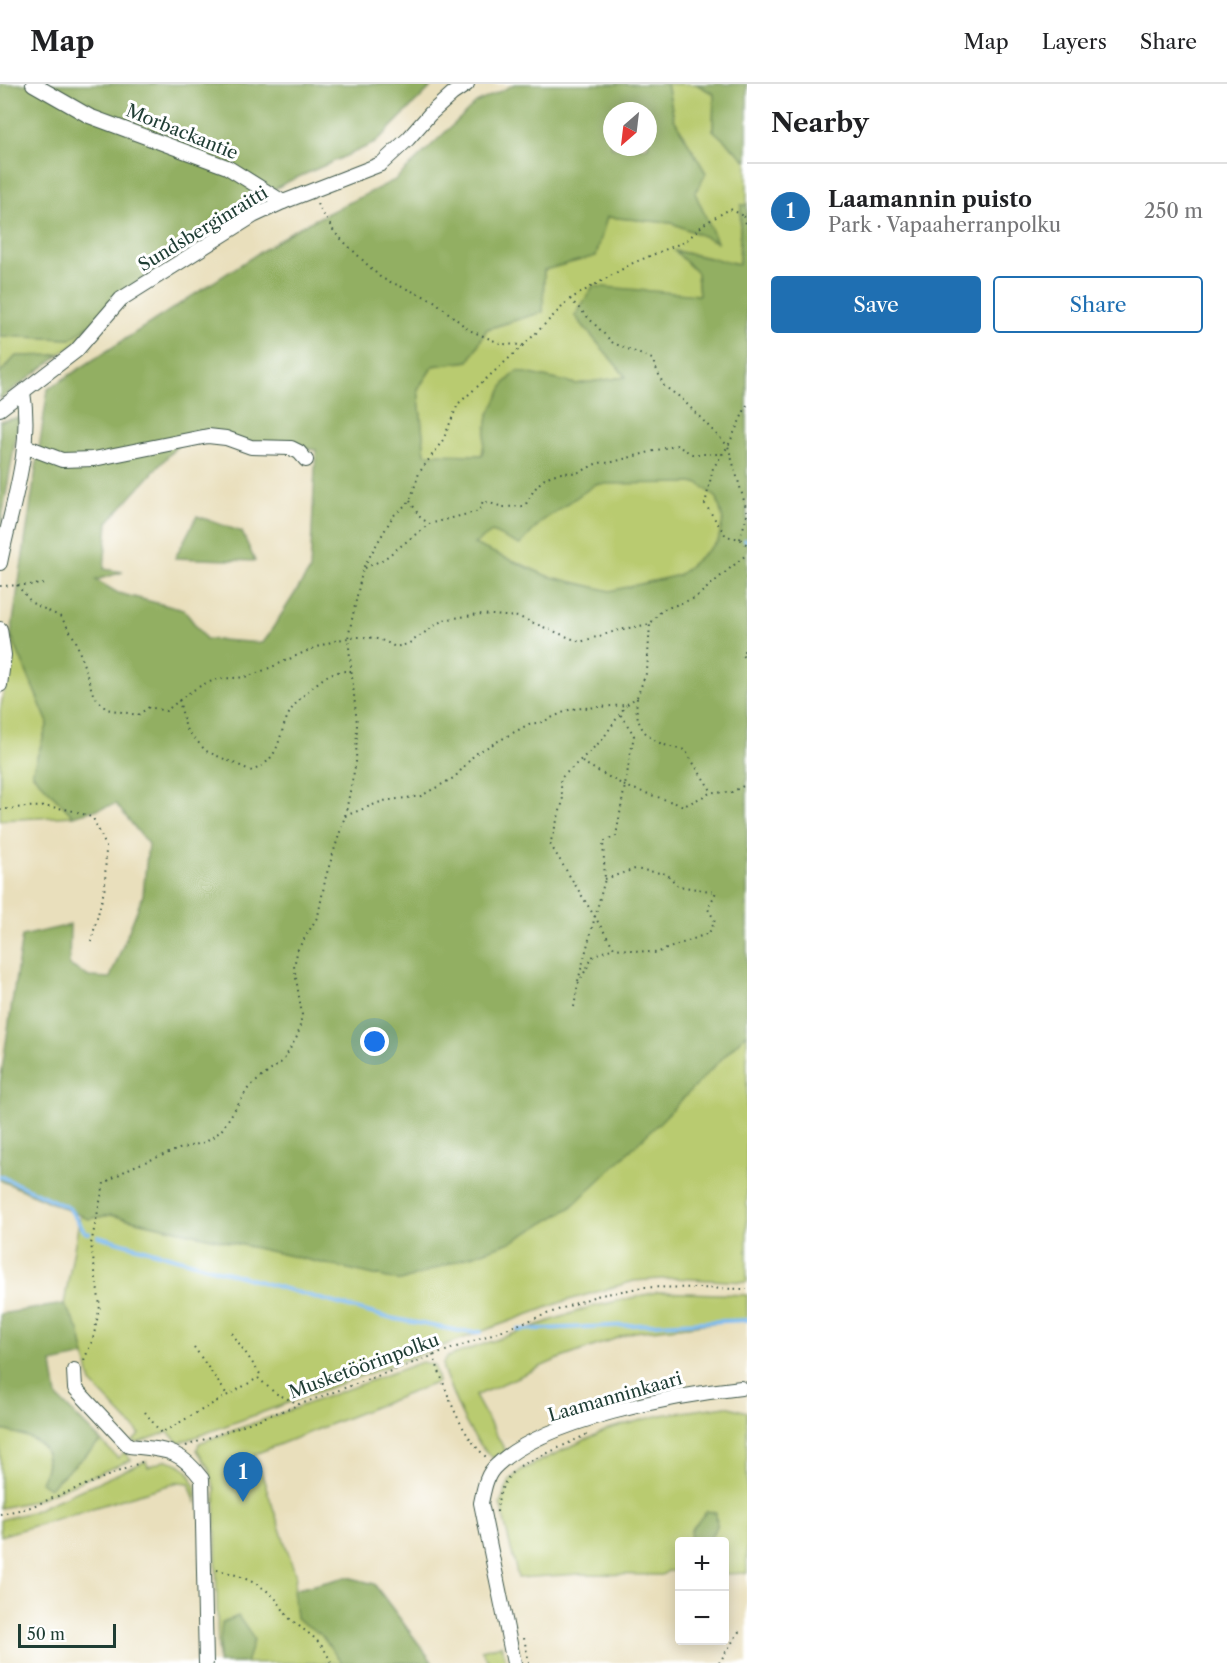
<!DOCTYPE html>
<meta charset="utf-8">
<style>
:root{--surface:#fff;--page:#f2f2f2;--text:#202124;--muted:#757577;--line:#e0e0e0;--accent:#1f6fb2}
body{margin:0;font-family:"Libre Caslon Text",serif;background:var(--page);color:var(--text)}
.controls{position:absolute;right:18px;bottom:18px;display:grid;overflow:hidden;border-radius:6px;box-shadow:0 3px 15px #0003}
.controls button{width:54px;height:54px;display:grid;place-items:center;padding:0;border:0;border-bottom:2px solid var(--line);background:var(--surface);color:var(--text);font:30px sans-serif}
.compass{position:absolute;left:603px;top:18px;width:54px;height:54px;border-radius:50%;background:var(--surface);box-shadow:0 3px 15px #0003;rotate:208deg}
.scale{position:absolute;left:18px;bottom:15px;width:98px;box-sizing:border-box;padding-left:6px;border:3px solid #1f3d34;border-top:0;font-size:16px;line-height:21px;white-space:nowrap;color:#1f3d34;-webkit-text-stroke:4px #fff;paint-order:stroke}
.you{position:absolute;left:375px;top:958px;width:21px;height:21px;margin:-15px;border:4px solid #fff;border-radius:50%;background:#1a73e8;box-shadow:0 0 0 9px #1a73e833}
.badge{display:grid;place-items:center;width:39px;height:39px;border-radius:50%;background:var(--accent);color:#fff;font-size:20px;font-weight:700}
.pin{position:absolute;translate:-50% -50px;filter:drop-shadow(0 2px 3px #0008)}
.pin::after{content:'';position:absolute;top:32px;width:21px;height:18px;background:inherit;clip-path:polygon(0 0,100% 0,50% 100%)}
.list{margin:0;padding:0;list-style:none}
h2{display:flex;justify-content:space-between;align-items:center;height:78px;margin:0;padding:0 24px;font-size:26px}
h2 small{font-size:20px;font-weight:400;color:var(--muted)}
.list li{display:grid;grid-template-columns:39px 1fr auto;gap:18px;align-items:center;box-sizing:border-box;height:96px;padding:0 24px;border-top:2px solid var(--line)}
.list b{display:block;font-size:22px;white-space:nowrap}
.list p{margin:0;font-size:20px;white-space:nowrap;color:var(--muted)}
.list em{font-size:20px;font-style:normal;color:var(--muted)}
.actions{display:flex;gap:12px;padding:18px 24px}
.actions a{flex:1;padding:14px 0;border:2px solid var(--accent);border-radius:6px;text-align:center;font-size:21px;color:var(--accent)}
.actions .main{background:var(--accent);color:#fff}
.map{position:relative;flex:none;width:747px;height:1579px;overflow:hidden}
header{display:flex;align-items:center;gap:36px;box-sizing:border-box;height:84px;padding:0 30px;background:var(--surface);border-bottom:2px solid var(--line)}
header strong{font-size:28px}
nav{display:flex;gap:33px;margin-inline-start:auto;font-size:21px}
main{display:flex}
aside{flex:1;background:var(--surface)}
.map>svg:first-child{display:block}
</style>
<header>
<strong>Map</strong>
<nav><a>Map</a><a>Layers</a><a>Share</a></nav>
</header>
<main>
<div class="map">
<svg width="747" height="1579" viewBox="0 0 747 1579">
<rect width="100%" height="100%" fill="#fff"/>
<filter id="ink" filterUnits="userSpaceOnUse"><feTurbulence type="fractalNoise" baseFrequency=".0167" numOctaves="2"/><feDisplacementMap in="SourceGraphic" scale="12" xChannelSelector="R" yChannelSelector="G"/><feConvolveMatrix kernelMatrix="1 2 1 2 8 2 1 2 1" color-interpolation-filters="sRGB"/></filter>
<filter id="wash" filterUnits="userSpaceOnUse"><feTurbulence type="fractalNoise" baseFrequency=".008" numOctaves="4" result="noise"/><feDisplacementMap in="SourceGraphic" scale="24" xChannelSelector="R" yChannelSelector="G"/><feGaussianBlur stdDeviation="1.35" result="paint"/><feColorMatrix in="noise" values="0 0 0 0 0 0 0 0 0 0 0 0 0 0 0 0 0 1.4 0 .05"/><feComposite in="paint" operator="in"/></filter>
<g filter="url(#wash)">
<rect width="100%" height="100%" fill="#e9dfbc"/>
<!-- green -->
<g fill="#b9cb6f" stroke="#6c8452" stroke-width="1.5">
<path d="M 667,0 L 696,0 L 714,10 L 713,46 L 747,77 L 747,121 L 741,121 L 739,180 L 676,167 L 697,189 L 699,211 L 575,232 L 626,293 L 576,300 L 517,287 L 488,332 L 483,371 L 425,371 L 418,305 L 433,282 L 469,277 L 487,245 L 543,228 L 544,186 L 596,172 L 606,133 L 672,139 L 716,157 L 695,109 L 706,89 L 674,35 Z"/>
<path d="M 93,238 C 62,276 64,271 16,272 L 0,289 L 0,252 L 70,255 Z"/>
<path d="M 695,382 L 747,454 L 687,504 L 610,507 L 547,492 L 515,477 L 413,446 L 542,437 L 596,400 Z"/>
<path d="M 11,551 L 48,639 L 32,689 L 73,732 L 0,736 L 0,626 L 7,594 Z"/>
<path d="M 747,949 L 747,1198 L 674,1194 L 634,1197 L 562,1218 L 179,1359 L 168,1348 L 137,1359 L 133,1357 L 140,1350 L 91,1299 L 79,1246 L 64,1220 L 80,1131 L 88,1135 L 110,1131 L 401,1197 L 512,1157 L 570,1123 Z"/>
<path d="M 657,1208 L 747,1211 L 747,1235 L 634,1248 L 556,1276 L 475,1312 L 506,1368 L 493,1374 C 466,1350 456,1318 443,1285 L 443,1279 L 447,1273 L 587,1224 Z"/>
<path d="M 422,1278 L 434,1281 L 438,1298 L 255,1370 L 296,1492 L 294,1506 L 347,1493 L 374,1500 L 433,1579 L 218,1579 L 215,1406 L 209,1384 L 197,1366 L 199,1359 Z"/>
<path d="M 726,1322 L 747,1328 L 747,1489 L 725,1490 L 724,1458 L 709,1457 L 717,1440 L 691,1446 L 690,1457 L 680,1458 L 679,1487 L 668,1487 L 662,1491 L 580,1490 L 518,1494 L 500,1419 L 510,1396 L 521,1386 L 608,1345 L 661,1331 Z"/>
<path d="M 0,1346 C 32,1352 59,1359 41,1398 L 49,1404 L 101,1357 L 118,1374 L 124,1368 L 131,1376 L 33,1417 L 0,1424 Z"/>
<path d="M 166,1376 C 190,1380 197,1398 196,1420 L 189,1399 L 179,1398 L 0,1452 L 0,1436 L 31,1428 L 146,1377 L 148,1383 Z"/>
<path d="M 502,1561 L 506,1579 L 490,1579 L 481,1566 Z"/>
</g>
<!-- forest -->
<g fill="#92af62" stroke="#58764b" stroke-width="1.5" fill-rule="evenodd">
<path d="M 0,0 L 434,0 L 375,59 L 285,99 L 242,124 L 115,215 L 93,238 L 71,255 L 0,252 Z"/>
<path d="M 515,0 L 667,0 L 674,35 L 706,89 L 695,109 L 717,158 L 672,139 L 607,133 L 596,172 L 544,186 L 543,228 L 487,245 L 469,277 L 433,282 L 418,305 L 425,370 L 482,371 L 488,332 L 505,299 L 517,287 L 576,300 L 626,293 L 575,232 L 593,202 L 699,211 L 697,189 L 675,167 L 739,180 L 741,121 L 747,121 L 747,949 L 659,1039 L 570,1124 L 513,1157 L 401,1197 L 111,1131 L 88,1135 L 0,1096 L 0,999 L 22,852 L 70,841 L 69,881 L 89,893 L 110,894 L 143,811 L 148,760 L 116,720 L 73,732 L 32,689 L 48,639 L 11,551 L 48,305 L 294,146 L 395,96 L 476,19 ZM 612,27 L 648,27 L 648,63 L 612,63 ZM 188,350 L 316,366 L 310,486 L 263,559 L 206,555 L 184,526 L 118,509 L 96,496 L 123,488 L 104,485 L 108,438 ZM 698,399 L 717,414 L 723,436 L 718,457 L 679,491 L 610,507 L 547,492 L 474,460 L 492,448 L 520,461 L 542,437 L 596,400 Z"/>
<path d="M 696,0 L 747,0 L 747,77 L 713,46 L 714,10 Z"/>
<path d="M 60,271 L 0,315 L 0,289 L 16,272 Z"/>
<path d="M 19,334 L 0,446 L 0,337 Z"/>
<path d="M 197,432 L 242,448 L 255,477 L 175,474 Z"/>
<path d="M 64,1220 L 79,1246 L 85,1272 L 52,1279 L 57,1313 L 101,1357 L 49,1404 L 41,1398 C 60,1359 32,1352 0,1346 L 0,1230 Z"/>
<path d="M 707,1427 L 716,1429 L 717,1440 L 709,1457 L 690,1457 L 691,1446 Z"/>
<path d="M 347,1493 L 374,1500 L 433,1579 L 342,1579 L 321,1551 L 296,1534 L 293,1506 Z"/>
<path d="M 238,1532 L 254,1555 L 246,1579 L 218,1579 L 222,1539 Z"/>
</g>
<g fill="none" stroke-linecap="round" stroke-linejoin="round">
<!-- stream -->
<g stroke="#7ebcf2" stroke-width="4">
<path d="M 745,456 L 747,456"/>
<path d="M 0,1092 L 69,1124 L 85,1148 L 89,1149"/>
<path d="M 98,1152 L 385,1233 L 465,1248 L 481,1248"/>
<path d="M 518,1246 L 747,1236"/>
</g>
</g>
</g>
<g filter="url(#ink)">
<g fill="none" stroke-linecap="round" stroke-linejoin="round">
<!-- minor casing -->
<g stroke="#3d5548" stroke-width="16">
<g id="minor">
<path d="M 33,0 L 89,32 L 227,83 L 283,118"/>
<path d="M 0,325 L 76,267 L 121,215 L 253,132 L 283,118 L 381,80 L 408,55 L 430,30 L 452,10 L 467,0"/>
<path d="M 25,362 L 62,376 L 94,375 L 208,352 L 226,354 L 251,363 L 291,364 L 299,368 L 306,376"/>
<path d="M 0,479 C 11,423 33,365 23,308"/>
<path d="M 0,545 L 4,571 L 0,601"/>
<path d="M 74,1286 L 75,1304 L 129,1362 C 165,1366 179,1364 202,1395 L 206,1579"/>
<path d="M 514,1579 L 481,1419 C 484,1405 486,1390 497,1381 C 545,1335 676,1311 741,1304"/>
</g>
</g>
<!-- path -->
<g stroke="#3d5548" stroke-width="2" stroke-dasharray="1.5 4.5" stroke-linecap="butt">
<path d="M 317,120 L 335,149 L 381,194 L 433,216 L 469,246 L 502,260 L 524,261 L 570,215 L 633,179 L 686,157 L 704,140 L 730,125 L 744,132 L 747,131"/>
<path d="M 744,132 L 747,144"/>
<path d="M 570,215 L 613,259 L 652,275 L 664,302 L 681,314 L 728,362 L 747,427"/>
<path d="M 747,321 L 728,362 L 713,384 L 705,420 L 726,452 L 740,455 L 747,461"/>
<path d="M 410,417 L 420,433 L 429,440 L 479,427 L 483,417 L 503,423 L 525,422 C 533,406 542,390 563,389 C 570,388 575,390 582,387 C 593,382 596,377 609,379 L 676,361 L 692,370 L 722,370"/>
<path d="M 740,455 L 747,431"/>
<path d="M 365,484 L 384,475 L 429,440"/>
<path d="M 17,501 L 32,519 L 61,533 L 76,557 L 93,610 L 106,625 L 138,631 L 149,623 L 166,627 C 181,615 196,601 216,596 C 227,593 238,595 248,592 C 292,579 350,533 395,563 L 408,560 L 443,536 L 478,530 L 519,533 L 580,558 L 619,546 L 650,540 L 662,526 L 695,514 L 747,470"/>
<path d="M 0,502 L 47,500"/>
<path d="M 747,561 L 742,571 L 747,578"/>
<path d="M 637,614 C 633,649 654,661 685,666 L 712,708"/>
<path d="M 179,616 L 186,645 L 206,667 L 252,687 C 284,673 276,651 291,626 C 297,616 323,592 333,589 C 339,587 347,587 352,587"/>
<path d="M 582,678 L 625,702 L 684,722 L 712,708 L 730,709 L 747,700"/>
<path d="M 0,726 C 33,721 62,720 93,734 L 106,762 L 105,803 L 91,858"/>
<path d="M 345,732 L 383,717 L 421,712 L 455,693 L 475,670 L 529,640 L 542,638 L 571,625 L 626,621 L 637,613 L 647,587 L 650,540"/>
<path d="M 605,795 L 635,785 L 667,790 L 678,802 L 716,808 L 708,825 L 715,837 L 709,849 L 656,869 L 614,864"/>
<path d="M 578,897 L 605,795 L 603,758 L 616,752 L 634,651 L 620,630"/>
<path d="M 574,923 L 578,900 L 594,871 L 614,864 L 550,760 L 563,717 L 560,695 L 602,656 L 626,621"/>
<path d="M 232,1249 L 260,1290 L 258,1294"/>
<path d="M 194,1263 L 228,1312"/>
<path d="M 433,1271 C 447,1307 457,1346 486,1373"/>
<path d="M 84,1276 L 93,1255 L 100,1222 L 91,1160 L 104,1099 L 132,1083 L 179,1065 L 206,1058 L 221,1047 L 249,1003 L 283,977 L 298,951 L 302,931 L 294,882 L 298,865 L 318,832 L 326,792 L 345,732 L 356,678 L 357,640 L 348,554 L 363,484 L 393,432 L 410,417 L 419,389 L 443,356 L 458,320 L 524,261"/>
<path d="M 145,1328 L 161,1349 L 258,1294 L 275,1309 L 299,1320"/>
<path d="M 186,1362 L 596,1212 L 644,1203 L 747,1205"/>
<path d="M 520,1382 L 588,1350"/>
<path d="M 497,1428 C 498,1409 503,1399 515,1385"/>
<path d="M 0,1430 L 28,1424 L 142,1378"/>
<path d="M 217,1486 C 235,1489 262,1500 275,1514 C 282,1522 286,1533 295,1539 C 312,1552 323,1558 331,1579"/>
<path d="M 524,1554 L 529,1579"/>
<path d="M 719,1579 L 740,1546"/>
</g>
<!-- minor -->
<use href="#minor" stroke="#fff" stroke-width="14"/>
</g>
</g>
<g text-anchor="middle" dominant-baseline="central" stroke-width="6" stroke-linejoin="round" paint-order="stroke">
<!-- street labels -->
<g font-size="18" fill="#1f3d34" stroke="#fff">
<text transform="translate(182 48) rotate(22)">Morbackantie</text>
<text transform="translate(203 145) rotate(-31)">Sundsberginraitti</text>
<text transform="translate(364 1282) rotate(-20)">Musketöörinpolku</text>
<text transform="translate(615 1313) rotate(-16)">Laamanninkaari</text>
</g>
</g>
</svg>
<div class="controls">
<button>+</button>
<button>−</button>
</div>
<svg class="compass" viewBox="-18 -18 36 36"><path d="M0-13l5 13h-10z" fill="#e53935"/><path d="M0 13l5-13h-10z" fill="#757577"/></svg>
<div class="scale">50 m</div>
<div class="you"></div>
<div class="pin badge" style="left:243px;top:1418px">1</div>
</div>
<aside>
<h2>Nearby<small></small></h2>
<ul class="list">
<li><span class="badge">1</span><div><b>Laamannin puisto</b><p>Park · Vapaaherranpolku</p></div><em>250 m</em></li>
</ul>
<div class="actions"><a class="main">Save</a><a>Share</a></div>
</aside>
</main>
